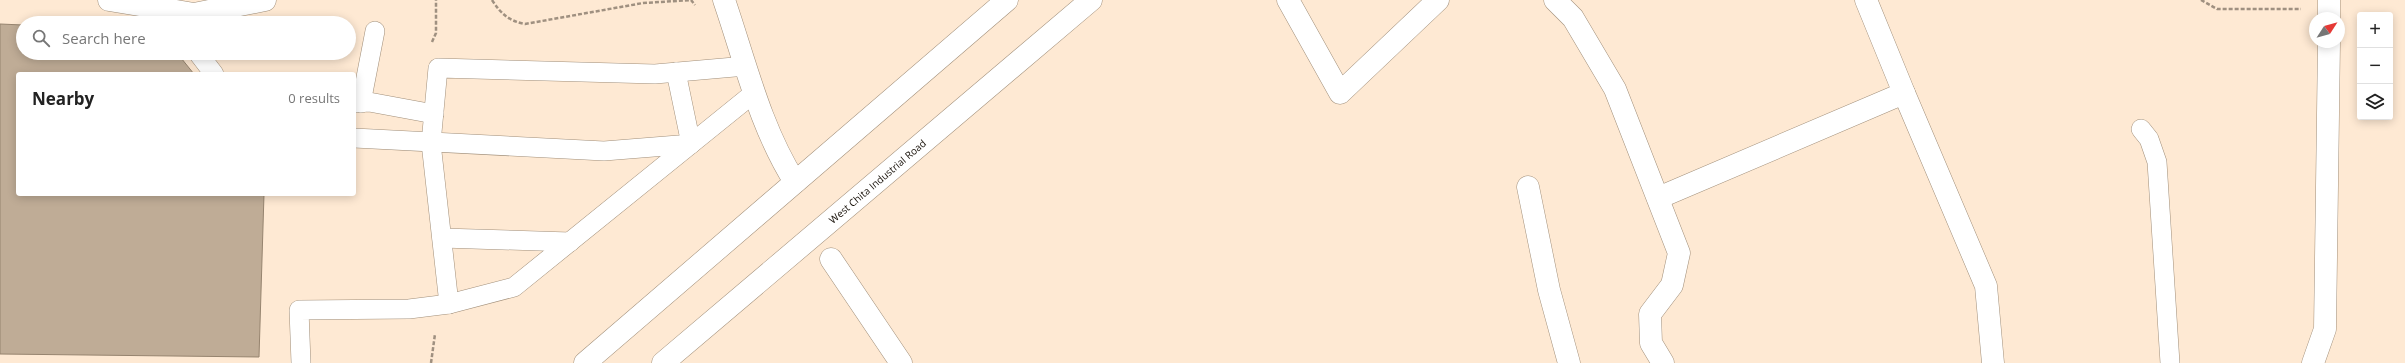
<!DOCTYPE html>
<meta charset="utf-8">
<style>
:root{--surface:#fff;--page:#f2f2f2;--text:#222;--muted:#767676;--line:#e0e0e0}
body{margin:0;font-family:"Open Sans",sans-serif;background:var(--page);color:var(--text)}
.controls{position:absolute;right:12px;top:12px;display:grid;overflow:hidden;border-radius:4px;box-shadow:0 2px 10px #0003}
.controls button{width:36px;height:36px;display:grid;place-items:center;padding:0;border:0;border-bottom:1px solid var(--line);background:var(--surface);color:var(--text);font:20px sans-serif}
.compass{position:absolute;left:2309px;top:12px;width:36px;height:36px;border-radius:50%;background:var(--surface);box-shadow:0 2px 10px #0003;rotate:54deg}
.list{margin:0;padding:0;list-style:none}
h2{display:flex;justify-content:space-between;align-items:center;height:52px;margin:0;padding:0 16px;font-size:17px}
h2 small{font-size:13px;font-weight:400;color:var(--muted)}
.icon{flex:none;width:22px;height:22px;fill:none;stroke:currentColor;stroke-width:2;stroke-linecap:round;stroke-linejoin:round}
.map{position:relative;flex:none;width:2405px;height:363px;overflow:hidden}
.search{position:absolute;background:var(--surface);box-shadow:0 2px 10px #0003;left:16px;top:16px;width:340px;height:44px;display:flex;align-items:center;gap:10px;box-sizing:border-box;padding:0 14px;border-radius:22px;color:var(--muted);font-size:15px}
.panel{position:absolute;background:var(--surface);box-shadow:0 2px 10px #0003;left:16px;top:72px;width:340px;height:124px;border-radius:4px}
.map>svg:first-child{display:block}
</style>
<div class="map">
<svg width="2405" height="363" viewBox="0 0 2405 363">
<rect width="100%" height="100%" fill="#fee9d3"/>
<!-- building -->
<path fill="#bfac96" stroke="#96846f" d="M 0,24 L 23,25 L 23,53 L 177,53 L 194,74 L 18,74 L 18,194 L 264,194 L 259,357 L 0,354 Z"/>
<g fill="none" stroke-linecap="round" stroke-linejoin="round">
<!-- service casing -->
<g stroke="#a18f7a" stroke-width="20">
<g id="service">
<path d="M 198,53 L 214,74"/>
<path d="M 354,103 L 369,102 L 434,114"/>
<path d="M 361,103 L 375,31"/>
<path d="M 2141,129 L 2149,139 L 2157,162 L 2170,363"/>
<path d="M 354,138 L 604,151 L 691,144 L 676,72"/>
<path d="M 442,238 L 570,242"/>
<path d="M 449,304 L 431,143 L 438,68 L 655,74 L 746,66"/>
<path d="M 301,363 L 299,310 L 409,309 L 449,304 L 514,287 L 754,93"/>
</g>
</g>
<!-- minor casing -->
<g stroke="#a18f7a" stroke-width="23">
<g id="minor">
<path d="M 109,0 L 194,14 L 265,0"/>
<path d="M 724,0 C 745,61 760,127 795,182"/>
<path d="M 1288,0 L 1340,93 L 1438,0"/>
<path d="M 1555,0 L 1573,18 L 1615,89 L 1679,253 L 1672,285 L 1650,314 L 1651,343 L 1663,363"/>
<path d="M 1866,0 L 1904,93"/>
<path d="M 2329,18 L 2329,0"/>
<path d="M 1528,187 L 1549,290 L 1569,363"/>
<path d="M 1658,198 L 1904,93 L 1986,286 L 1993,363"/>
<path d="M 831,259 L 901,363"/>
<path d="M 2313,363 L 2325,329 L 2329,42"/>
</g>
</g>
<!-- trunk casing -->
<g stroke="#a18f7a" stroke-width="23">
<g id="trunk">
<path d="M 585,363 L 1007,0"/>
<path id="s1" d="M 663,363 L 1091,0"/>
</g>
</g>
<!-- path -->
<g stroke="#9f9080" stroke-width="2.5" stroke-dasharray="4 2" stroke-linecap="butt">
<path d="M 492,0 C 501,14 509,21 525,24 L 643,3 L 691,0 L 695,5"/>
<path d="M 2201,0 L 2217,9 L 2301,9"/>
<path d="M 432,42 L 436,33 L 436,0"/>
<path d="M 431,363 L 435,334"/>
</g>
<!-- service -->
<use href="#service" stroke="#fff" stroke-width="19"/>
<!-- minor -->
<use href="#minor" stroke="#fff" stroke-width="22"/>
<!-- trunk -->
<use href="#trunk" stroke="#fff" stroke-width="22"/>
</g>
<g text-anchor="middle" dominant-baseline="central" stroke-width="3.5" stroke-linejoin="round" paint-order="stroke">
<!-- street labels -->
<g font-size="10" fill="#171008" stroke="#fee9d3">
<text stroke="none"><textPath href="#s1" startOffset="281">West Chita Industrial Road</textPath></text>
</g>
</g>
</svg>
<div class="controls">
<button>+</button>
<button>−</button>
<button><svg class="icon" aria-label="layers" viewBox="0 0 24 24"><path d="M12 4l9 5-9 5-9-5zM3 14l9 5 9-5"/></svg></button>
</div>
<svg class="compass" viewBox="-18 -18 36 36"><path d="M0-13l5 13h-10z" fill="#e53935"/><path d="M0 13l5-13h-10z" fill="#767676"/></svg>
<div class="search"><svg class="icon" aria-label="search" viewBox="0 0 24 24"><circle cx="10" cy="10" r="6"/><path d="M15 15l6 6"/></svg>Search here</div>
<section class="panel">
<h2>Nearby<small>0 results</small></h2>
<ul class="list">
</ul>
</section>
</div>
